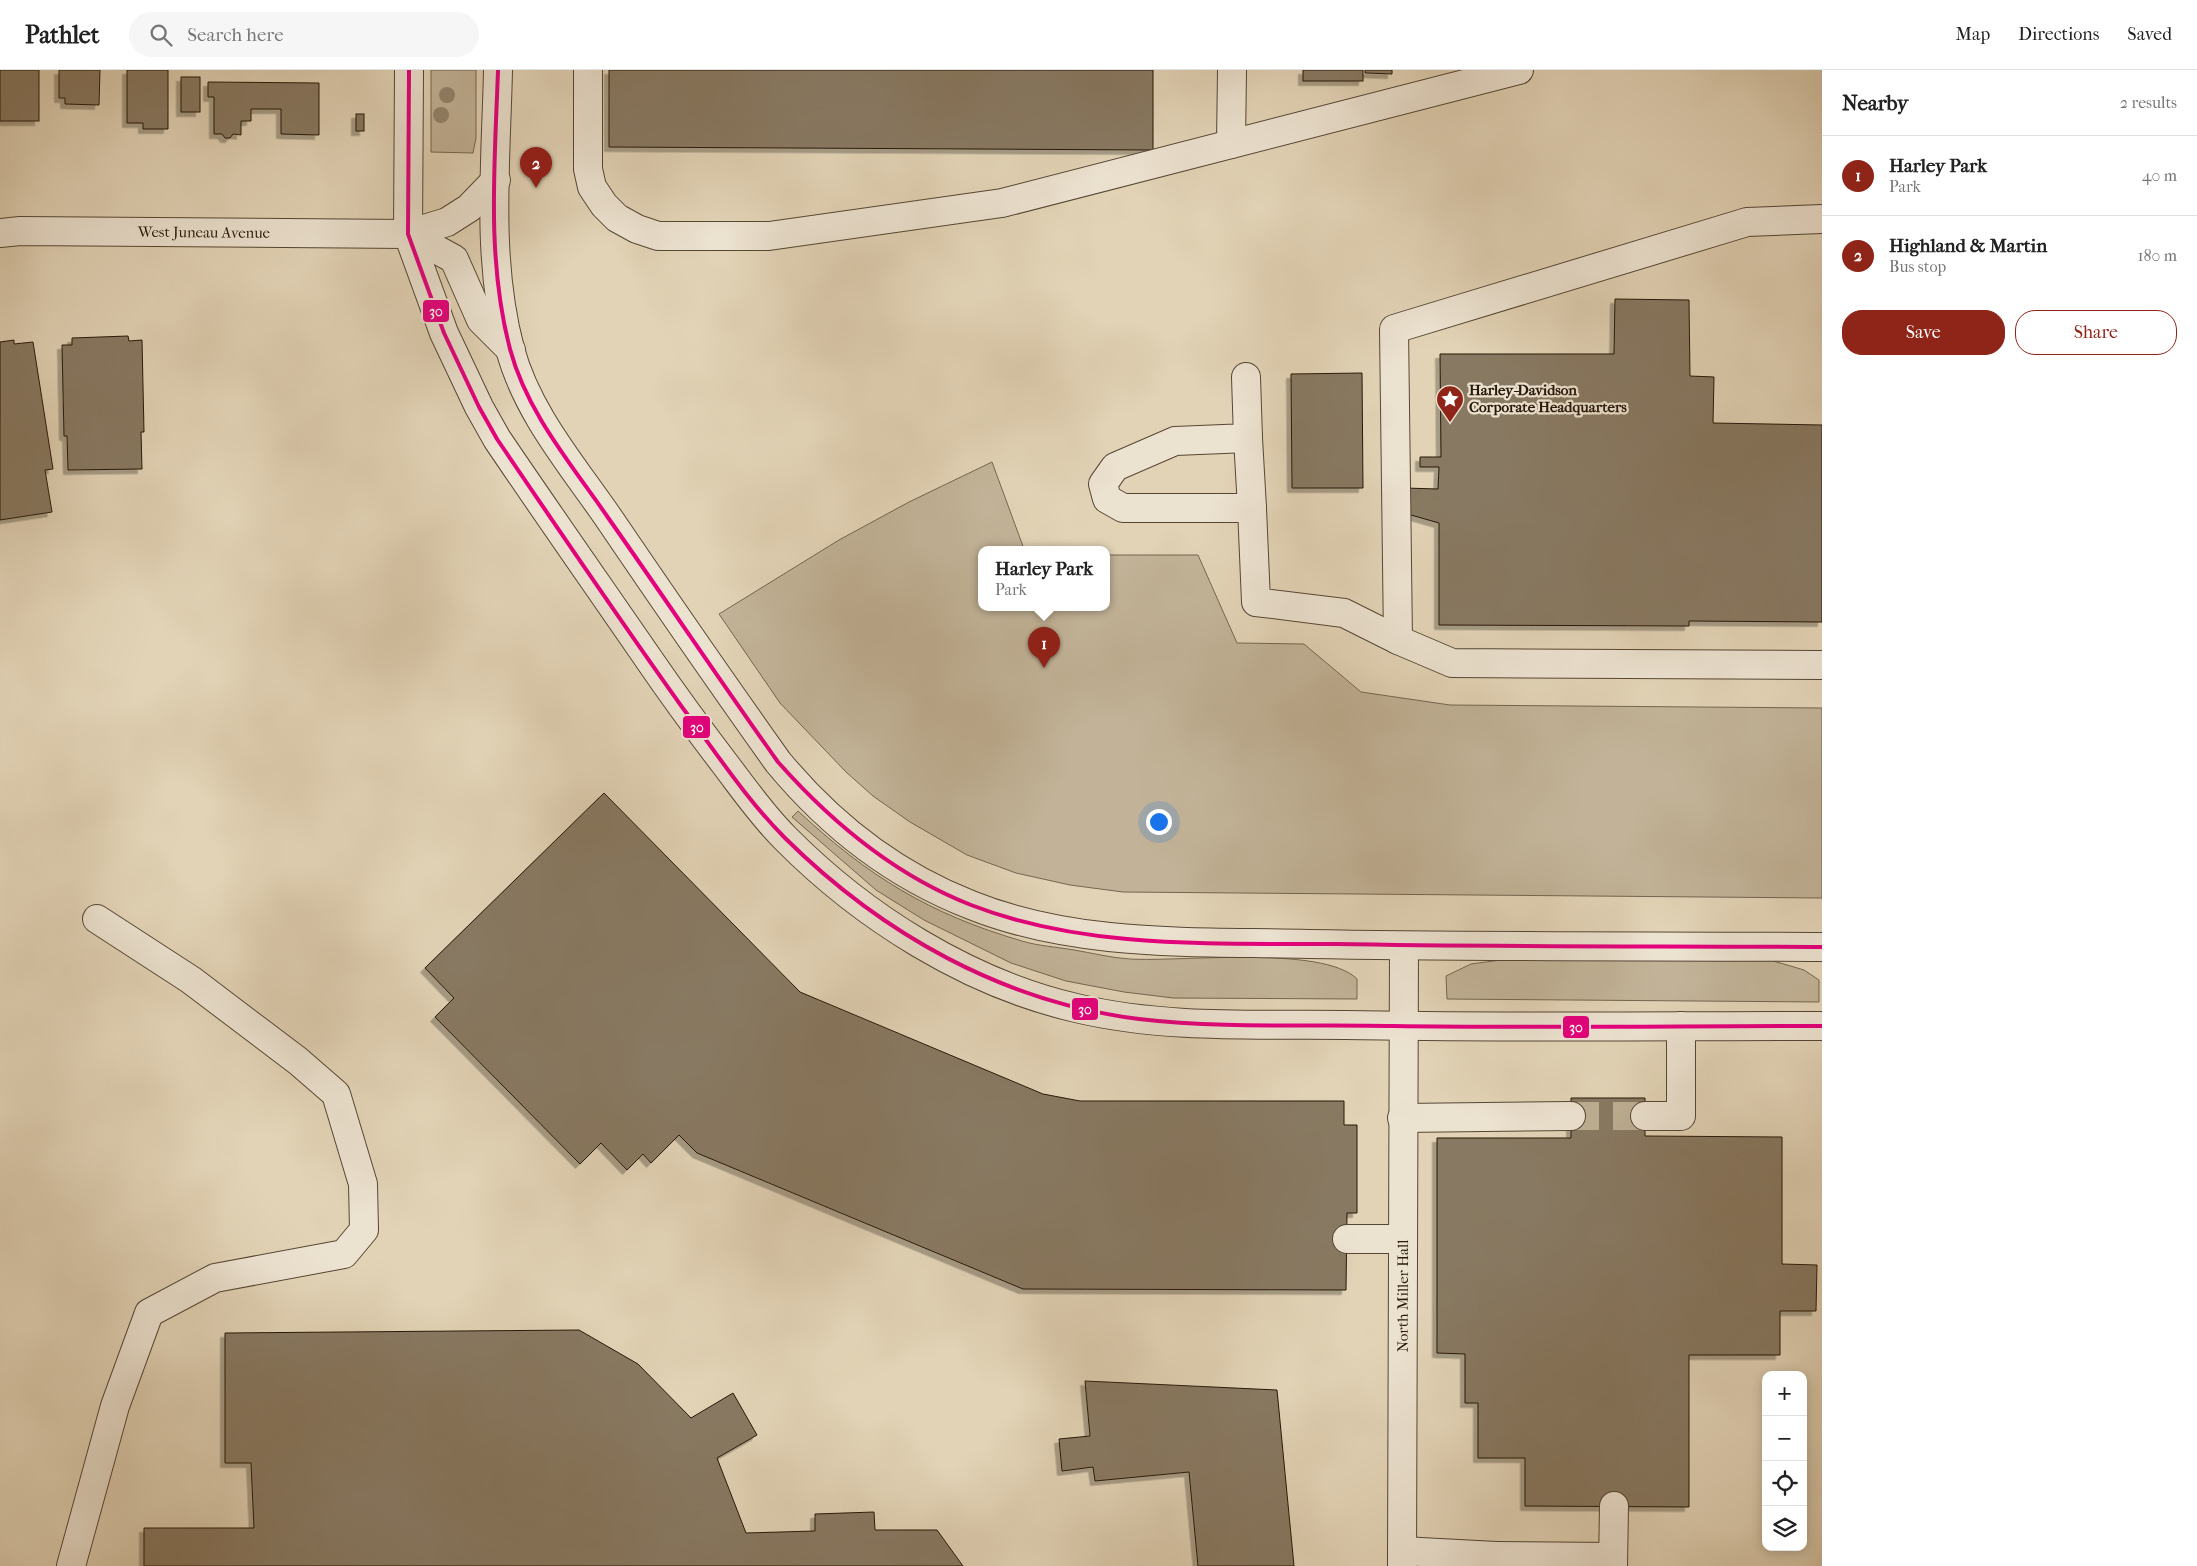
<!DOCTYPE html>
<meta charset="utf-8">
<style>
:root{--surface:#fff;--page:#f6f6f6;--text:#222;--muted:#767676;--line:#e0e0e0;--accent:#8f2418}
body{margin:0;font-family:"IM FELL French Canon",serif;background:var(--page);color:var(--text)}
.controls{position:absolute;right:15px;bottom:15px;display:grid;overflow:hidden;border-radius:10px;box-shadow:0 2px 12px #0003}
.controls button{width:45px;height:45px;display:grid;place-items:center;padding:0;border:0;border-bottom:1px solid var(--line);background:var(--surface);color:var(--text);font:25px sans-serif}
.you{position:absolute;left:1158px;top:751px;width:18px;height:18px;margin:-12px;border:4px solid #fff;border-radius:50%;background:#1a73e8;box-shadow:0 0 0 8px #1a73e833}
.badge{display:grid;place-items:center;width:32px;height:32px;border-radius:50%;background:var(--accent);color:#fff;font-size:16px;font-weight:700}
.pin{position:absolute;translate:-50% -41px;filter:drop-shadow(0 1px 2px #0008)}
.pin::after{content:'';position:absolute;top:26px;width:18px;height:15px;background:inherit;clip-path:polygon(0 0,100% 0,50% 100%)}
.popup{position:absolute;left:978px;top:476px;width:132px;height:65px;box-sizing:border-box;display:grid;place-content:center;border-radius:10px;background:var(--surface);filter:drop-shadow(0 1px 4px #0005);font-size:16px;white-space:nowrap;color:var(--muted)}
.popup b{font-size:19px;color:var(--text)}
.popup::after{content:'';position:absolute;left:50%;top:100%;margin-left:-10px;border:10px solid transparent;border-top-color:var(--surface)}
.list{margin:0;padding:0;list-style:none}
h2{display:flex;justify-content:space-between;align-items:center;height:65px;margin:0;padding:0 20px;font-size:21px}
h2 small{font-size:16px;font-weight:400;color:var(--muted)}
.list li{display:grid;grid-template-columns:32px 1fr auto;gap:15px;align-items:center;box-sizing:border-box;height:80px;padding:0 20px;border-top:1px solid var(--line)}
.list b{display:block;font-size:19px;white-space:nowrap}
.list p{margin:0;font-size:16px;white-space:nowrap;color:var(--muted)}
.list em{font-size:16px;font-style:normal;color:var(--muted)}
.actions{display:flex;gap:10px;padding:15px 20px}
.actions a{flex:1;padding:11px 0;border:1px solid var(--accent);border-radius:20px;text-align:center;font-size:18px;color:var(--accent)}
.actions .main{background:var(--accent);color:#fff}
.icon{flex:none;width:28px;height:28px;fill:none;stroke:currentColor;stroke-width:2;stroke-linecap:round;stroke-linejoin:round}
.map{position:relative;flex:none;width:1822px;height:1496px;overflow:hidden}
header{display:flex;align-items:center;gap:30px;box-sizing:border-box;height:70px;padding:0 25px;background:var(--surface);border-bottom:1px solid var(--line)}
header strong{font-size:24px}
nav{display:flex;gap:28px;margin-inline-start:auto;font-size:18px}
.search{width:350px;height:45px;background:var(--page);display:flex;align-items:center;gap:12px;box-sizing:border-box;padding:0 18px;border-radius:28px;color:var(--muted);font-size:19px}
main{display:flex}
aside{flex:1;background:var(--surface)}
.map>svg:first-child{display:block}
</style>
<header>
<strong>Pathlet</strong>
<div class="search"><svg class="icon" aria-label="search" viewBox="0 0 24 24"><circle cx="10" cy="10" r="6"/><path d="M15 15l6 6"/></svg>Search here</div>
<nav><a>Map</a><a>Directions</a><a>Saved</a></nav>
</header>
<main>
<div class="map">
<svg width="1822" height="1496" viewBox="0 0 1822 1496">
<defs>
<filter id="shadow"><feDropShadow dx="-4.5" dy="4.5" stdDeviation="0" flood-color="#0004"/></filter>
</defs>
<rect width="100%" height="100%" fill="#e2d3b6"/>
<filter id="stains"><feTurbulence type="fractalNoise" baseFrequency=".004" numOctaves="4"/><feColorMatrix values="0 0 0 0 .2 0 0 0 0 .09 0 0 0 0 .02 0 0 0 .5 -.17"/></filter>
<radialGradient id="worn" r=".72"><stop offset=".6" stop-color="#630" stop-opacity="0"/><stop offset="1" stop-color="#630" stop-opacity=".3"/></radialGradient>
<!-- green -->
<g fill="#c2b398" stroke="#746650">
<path d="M 431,0 L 476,0 L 476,68 L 473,83 L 431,82 Z"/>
<path d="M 992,392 L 1024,479 L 982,479 L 982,537 L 1106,537 L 1107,485 L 1198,485 L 1237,573 L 1304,574 L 1361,622 L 1450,635 L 1822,638 L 1822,828 L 1123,822 L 1070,815 L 1016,803 L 967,785 L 910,752 L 873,726 L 846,702 L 780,633 L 719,544 L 839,470 L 909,432 Z"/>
<path d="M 798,741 C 868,806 929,844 1022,871 C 1038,876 1057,877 1074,880 C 1092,883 1112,888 1130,889 C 1181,892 1323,875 1357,909 L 1357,929 L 1173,928 L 1124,922 L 1066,911 L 1011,893 L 924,850 L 876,820 L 792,747 Z"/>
<path d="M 1508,889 L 1770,890 L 1804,900 L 1819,910 L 1819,932 L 1447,929 L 1446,906 L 1471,894 Z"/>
</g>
<!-- building -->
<g fill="#887962" stroke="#271808" filter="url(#shadow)">
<rect x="0" y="0" width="39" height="51"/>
<path d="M 59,0 L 100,0 L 99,35 L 65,34 L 65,28 L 59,28 Z"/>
<path d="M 127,0 L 168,0 L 168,59 L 143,59 L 143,53 L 127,53 Z"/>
<path d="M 609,0 L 1153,0 L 1153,80 L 609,77 Z"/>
<rect x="1303" y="0" width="60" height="11"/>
<path d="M 1365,0 L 1392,0 L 1392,4 L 1365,3 Z"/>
<rect x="181" y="7" width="19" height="35"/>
<path d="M 208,12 L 319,13 L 319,65 L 281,64 L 281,39 L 251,39 L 251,51 L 241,51 L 241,65 L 233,64 L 230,68 L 225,68 L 222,64 L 214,64 L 214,27 L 208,27 Z"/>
<rect x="356" y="44" width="8" height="17"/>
<path d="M 1615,229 L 1689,230 L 1690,306 L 1714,307 L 1713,353 L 1822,355 L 1822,552 L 1689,551 L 1689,556 L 1439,555 L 1439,453 L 1404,443 L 1404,418 L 1438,419 L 1439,397 L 1420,397 L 1420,387 L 1441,387 L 1440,284 L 1614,284 Z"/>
<path d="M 128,266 L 129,271 L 142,270 L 144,362 L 141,362 L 142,399 L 68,400 L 67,366 L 64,366 L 62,275 L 72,275 L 72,268 Z"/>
<path d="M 14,270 L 14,274 L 33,272 L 53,399 L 45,400 L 52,442 L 0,450 L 0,272 Z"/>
<path d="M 1362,303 L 1363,418 L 1292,418 L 1291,304 Z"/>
<path d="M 604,723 L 800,922 L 1043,1024 L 1080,1031 L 1344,1031 L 1344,1055 L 1357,1055 L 1357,1143 L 1347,1143 L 1346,1220 L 1023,1219 L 697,1083 L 679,1065 L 651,1093 L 643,1084 L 627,1100 L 601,1073 L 580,1094 L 435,947 L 454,928 L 425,898 Z"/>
<path d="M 1571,1028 L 1645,1028 L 1645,1066 L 1782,1067 L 1782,1194 L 1817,1195 L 1816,1241 L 1780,1241 L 1780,1285 L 1689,1285 L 1689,1437 L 1525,1436 L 1525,1388 L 1478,1388 L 1478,1333 L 1465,1333 L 1465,1284 L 1437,1283 L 1437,1068 L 1571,1068 Z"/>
<path d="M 579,1260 L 638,1294 L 691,1348 L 733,1323 L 757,1365 L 717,1388 L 746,1463 L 815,1461 L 815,1444 L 874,1442 L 875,1460 L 937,1460 L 963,1496 L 144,1496 L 144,1458 L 254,1458 L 251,1393 L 225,1393 L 225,1263 Z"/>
<path d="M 1085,1311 L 1277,1320 L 1294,1496 L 1198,1496 L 1189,1402 L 1095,1411 L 1093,1397 L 1062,1401 L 1059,1369 L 1090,1366 Z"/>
</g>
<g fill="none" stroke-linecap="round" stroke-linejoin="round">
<!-- minor-tunnel -->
<path stroke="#bdae93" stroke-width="28" stroke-dasharray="28 14" stroke-linecap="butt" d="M 1571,1046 L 1645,1046"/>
<!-- minor casing -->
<g stroke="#564734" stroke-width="30">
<g id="minor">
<path d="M 409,0 L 408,164 L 444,263 L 479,337 L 497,369 C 547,443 599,517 650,591 C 674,626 699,660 725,694 C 744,719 762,745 785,768 C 863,847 968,913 1076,938 C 1164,959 1256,954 1345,955 C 1504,958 1663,956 1822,956"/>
<path d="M 498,0 C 496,92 486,189 510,279 C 527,343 573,396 610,450 C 665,531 721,612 778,692 C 831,756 894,805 971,835 C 1078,878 1196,871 1309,874 C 1480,877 1651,876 1822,877"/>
<path d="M 588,0 L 588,99 L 592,117 L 604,135 L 617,148 L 637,159 L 658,166 L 769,166 L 1002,133 L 1519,0"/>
<path d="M 1231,74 L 1232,0"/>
<path d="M 1822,149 L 1747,152 L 1394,259 L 1398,570 L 1452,593 L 1822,595"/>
<path id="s1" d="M 0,163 L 20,161 L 408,164 L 447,152 L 469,138 L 496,110"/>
<path d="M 408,164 L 454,189 L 481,250 L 511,280"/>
<path d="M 1246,307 L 1248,368 L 1175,371 L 1115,397 L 1103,414 L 1107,429 L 1123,438 L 1252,438 L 1256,532 L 1344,543 L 1398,570"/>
<path d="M 1248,368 L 1252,438"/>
<path d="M 1645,1046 L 1681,1046 L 1681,956"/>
<path d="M 1402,1048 L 1571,1046"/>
<path d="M 1347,1169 L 1402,1169"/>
<path d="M 1402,1481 L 1496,1486 L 1496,1496"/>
<path d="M 1496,1486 L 1613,1487"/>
<path d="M 71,1496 L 115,1336 L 149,1243 L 215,1208 L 344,1184 L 364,1160 L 363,1114 L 336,1024 L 298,991 L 191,910 L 97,849"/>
<path id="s2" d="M 1402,1496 L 1404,876"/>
<path d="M 1613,1496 L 1614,1436"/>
</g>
</g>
<!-- minor -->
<use href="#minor" stroke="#ece2d0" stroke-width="28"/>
<!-- bus-1 casing -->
<g stroke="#ece2d0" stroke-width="8">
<g id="bus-1">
<path d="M 409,0 L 408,164 L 444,263 L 479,337 L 497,369 C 558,459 619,549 682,637 C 715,681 746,729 785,768 C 882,864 1003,932 1139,949 C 1223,959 1309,954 1393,956 C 1536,958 1679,956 1822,956"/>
<path d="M 498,0 C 495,92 486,188 510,279 C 527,343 572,395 609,449 C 666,530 721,612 778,692 C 832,753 894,805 971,835 C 1087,880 1215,873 1336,874 C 1498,877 1660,876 1822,877"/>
</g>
</g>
<!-- bus-1 -->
<use href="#bus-1" stroke="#e5007d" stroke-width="4"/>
</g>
<!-- trees -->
<g fill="#95856e">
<circle cx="447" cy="25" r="8"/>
<circle cx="441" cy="45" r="8"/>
</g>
<!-- icons -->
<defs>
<g id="sight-pin" transform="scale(1.4375)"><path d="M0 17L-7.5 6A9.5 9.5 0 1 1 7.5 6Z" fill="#8f2418" stroke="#ece2d0"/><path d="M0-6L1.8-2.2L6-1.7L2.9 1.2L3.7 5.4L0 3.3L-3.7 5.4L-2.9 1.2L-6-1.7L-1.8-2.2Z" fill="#fff"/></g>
</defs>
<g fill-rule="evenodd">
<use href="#sight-pin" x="1450" y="329"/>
</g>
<g text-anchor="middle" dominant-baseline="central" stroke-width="4.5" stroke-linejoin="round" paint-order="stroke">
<!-- street labels -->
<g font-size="15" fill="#271808" stroke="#ece2d0">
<text stroke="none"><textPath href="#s1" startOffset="204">West Juneau Avenue</textPath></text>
<text stroke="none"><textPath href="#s2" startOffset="270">North Miller Hall</textPath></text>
</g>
<!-- poi labels -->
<g font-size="15" font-weight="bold" fill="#271808" stroke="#ece2d0" text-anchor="start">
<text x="1469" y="320">Harley-Davidson<tspan x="1469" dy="17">Corporate Headquarters</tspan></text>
</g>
</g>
<g stroke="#ece2d0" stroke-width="2">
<rect x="422" y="229" width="28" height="24" rx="5" fill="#e5007d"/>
<rect x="682" y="645" width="29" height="24" rx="5" fill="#e5007d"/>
<rect x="1071" y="927" width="28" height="24" rx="5" fill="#e5007d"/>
<rect x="1562" y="945" width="28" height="24" rx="5" fill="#e5007d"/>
</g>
<g font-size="14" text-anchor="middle" font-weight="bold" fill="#fff">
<text x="436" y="246">30</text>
<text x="697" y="662">30</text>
<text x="1085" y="944">30</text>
<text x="1576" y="962">30</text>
</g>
<rect width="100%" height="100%" filter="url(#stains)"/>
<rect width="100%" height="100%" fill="url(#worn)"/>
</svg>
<div class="controls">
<button>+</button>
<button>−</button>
<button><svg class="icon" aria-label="locate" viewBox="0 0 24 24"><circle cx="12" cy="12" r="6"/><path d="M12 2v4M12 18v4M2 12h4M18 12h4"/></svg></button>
<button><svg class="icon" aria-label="layers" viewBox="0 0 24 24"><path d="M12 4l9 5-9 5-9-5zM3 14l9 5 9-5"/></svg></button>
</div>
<div class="you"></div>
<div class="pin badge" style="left:1044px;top:598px">1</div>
<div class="popup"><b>Harley Park</b>Park</div>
<div class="pin badge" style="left:536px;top:118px">2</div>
</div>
<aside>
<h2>Nearby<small>2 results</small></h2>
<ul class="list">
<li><span class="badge">1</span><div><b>Harley Park</b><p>Park</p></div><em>40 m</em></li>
<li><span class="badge">2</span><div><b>Highland &amp; Martin</b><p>Bus stop</p></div><em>180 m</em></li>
</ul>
<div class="actions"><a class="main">Save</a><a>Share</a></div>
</aside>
</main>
